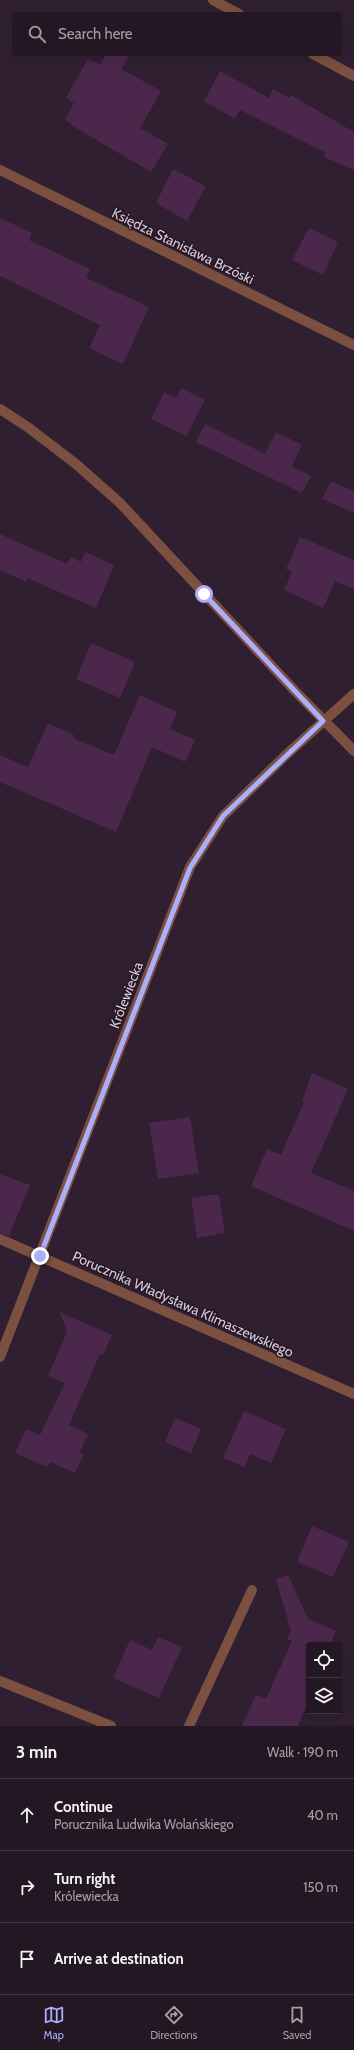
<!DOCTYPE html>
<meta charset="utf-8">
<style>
:root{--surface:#241724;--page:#2c202c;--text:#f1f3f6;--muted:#a39fa6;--line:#413641;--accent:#abaffb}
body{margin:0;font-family:Cabin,sans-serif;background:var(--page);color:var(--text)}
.controls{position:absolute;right:12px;bottom:12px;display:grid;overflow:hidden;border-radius:4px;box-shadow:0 4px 16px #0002}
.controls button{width:36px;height:36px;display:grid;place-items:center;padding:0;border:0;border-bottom:1px solid var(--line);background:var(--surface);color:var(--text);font:20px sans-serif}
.stop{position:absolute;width:12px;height:12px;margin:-9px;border:3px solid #abaffb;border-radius:50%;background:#fff}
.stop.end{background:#abaffb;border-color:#fff;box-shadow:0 1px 4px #0008}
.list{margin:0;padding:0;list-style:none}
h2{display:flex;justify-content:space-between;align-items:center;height:52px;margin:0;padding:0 16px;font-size:17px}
h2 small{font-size:13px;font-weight:400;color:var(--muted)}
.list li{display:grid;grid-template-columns:26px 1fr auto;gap:12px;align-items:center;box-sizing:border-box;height:72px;padding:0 16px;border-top:1px solid var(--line)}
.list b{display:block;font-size:15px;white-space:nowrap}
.list p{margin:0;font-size:13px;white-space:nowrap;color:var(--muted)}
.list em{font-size:13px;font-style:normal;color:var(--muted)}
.icon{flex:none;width:22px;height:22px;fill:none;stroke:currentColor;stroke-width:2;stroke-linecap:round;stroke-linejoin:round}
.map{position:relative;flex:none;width:354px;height:1726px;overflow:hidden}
.search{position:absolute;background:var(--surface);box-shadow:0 4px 16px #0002;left:12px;right:12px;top:12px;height:44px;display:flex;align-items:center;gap:10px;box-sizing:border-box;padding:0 14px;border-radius:4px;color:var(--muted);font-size:15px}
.sheet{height:268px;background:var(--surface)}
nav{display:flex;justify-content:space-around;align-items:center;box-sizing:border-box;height:56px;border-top:1px solid var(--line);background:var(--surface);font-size:11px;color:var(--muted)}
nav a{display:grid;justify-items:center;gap:2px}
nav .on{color:var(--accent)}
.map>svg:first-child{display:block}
</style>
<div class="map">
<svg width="354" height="1726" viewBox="0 0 354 1726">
<rect width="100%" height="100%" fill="#301f30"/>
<!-- building -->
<g fill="#4c274c">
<path d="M 106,54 L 130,54 L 121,69 L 161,91 L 140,128 L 168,144 L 151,172 L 71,125 L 71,123 L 65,120 L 74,103 L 66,98 L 88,59 L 100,64 Z"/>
<path d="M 220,71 L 269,98 L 273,89 L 289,98 L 291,95 L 354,132 L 354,170 L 324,157 L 326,153 L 240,110 L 235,119 L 204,101 Z"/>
<path d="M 173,169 L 206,186 L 187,221 L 156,203 Z"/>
<path d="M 0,218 L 32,233 L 29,240 L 90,269 L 86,278 L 149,307 L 123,364 L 89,348 L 100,325 L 0,276 Z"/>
<path d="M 309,228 L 338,242 L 323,275 L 292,260 Z"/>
<path d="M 181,388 L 205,400 L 186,436 L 151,419 L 164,392 L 176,398 Z"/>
<path d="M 205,424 L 265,454 L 276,432 L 302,445 L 292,466 L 311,476 L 302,493 L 196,442 Z"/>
<path d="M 331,481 L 354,491 L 354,513 L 322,499 Z"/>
<path d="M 0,534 L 67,564 L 71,557 L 81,562 L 85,552 L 114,565 L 96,608 L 27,578 L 26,582 L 0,570 Z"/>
<path d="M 300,537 L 354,560 L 354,589 L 335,581 L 323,608 L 284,590 L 292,571 L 286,569 Z"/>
<path d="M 91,643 L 135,662 L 120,698 L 76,679 Z"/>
<path d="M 140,695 L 177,712 L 170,729 L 195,740 L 185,762 L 152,747 L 116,832 L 0,782 L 0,755 L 28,767 L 48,723 L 74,735 L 73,738 L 114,755 Z"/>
<path d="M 312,1073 L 348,1089 L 311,1173 L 354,1191 L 354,1231 L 251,1186 L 267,1149 L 281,1155 L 304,1102 L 302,1101 Z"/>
<path d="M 190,1117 L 199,1173 L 158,1179 L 149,1123 Z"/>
<path d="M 0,1174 L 30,1185 L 9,1236 L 0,1233 Z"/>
<path d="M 210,1195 L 219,1195 L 225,1233 L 197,1238 L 191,1198 Z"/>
<path d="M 60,1312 L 112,1335 L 103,1355 L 100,1354 L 69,1425 L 88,1434 L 80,1452 L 84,1454 L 75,1473 L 50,1462 L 47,1467 L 15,1453 L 26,1429 L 40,1435 L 65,1383 L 48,1376 L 67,1332 Z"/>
<path d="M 244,1411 L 286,1429 L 271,1463 L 250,1454 L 245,1467 L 223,1458 Z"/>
<path d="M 175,1418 L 201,1429 L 191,1453 L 165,1442 Z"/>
<path d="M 312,1526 L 349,1542 L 333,1577 L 297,1562 Z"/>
<path d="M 288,1575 L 308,1619 L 336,1631 L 330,1645 L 309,1645 L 309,1700 L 298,1726 L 242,1726 L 256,1695 L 266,1699 L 292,1641 L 287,1639 L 291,1631 L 276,1579 Z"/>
<path d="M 158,1637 L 182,1647 L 159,1698 L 113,1678 L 130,1640 L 152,1650 Z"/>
</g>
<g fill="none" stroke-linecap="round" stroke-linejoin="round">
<!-- minor -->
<g stroke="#7b5041" stroke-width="10">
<path d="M 213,0 L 239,14"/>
<path d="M 313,54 L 354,76"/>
<path d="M 0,170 L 354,345"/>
<path d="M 0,409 L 29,428 L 76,464 L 120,503 L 294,690 L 354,751"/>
<path d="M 0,1239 L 354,1394"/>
<path d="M 0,1357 L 190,867 L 223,816 L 287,754 L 354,694"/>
<path d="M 0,1681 L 111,1726"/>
<path d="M 189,1726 L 252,1590"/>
</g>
</g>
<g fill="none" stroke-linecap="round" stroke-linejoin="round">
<!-- route -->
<path stroke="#abaffb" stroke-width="5" d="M 40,1256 L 190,868 L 223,816 L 323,721 L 204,594"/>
</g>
<g text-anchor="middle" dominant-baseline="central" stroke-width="3" stroke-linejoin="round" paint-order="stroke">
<!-- street labels -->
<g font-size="14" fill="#d8cdd8" stroke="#261626">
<text transform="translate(183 246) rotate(26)">Księdza Stanisława Brzóski</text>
<text transform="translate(126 995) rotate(-69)">Królewiecka</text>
<text transform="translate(183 1304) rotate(24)">Porucznika Władysława Klimaszewskiego</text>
</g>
</g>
</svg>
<div class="controls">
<button><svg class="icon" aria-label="locate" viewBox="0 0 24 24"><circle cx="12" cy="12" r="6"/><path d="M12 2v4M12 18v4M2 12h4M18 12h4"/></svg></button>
<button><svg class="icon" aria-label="layers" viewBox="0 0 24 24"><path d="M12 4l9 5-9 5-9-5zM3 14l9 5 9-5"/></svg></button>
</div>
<div class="stop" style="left:204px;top:594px"></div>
<div class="stop end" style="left:40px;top:1256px"></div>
<div class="search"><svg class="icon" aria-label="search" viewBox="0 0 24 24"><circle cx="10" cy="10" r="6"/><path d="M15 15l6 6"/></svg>Search here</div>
</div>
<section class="sheet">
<h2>3 min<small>Walk · 190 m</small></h2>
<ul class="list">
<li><svg class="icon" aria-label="ahead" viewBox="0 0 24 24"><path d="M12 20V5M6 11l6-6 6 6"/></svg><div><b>Continue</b><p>Porucznika Ludwika Wolańskiego</p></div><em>40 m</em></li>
<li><svg class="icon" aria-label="right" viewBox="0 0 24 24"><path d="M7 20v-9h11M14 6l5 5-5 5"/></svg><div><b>Turn right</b><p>Królewiecka</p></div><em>150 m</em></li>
<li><svg class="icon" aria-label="arrive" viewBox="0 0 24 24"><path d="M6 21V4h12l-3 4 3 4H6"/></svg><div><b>Arrive at destination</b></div></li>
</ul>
</section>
<nav>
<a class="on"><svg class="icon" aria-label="map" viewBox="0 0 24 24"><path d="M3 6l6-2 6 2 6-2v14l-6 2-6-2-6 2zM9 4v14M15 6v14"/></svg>Map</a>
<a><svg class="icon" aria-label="directions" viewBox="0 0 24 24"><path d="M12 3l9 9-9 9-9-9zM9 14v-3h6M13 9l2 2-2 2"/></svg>Directions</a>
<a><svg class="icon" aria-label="saved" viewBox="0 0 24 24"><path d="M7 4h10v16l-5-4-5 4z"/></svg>Saved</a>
</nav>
